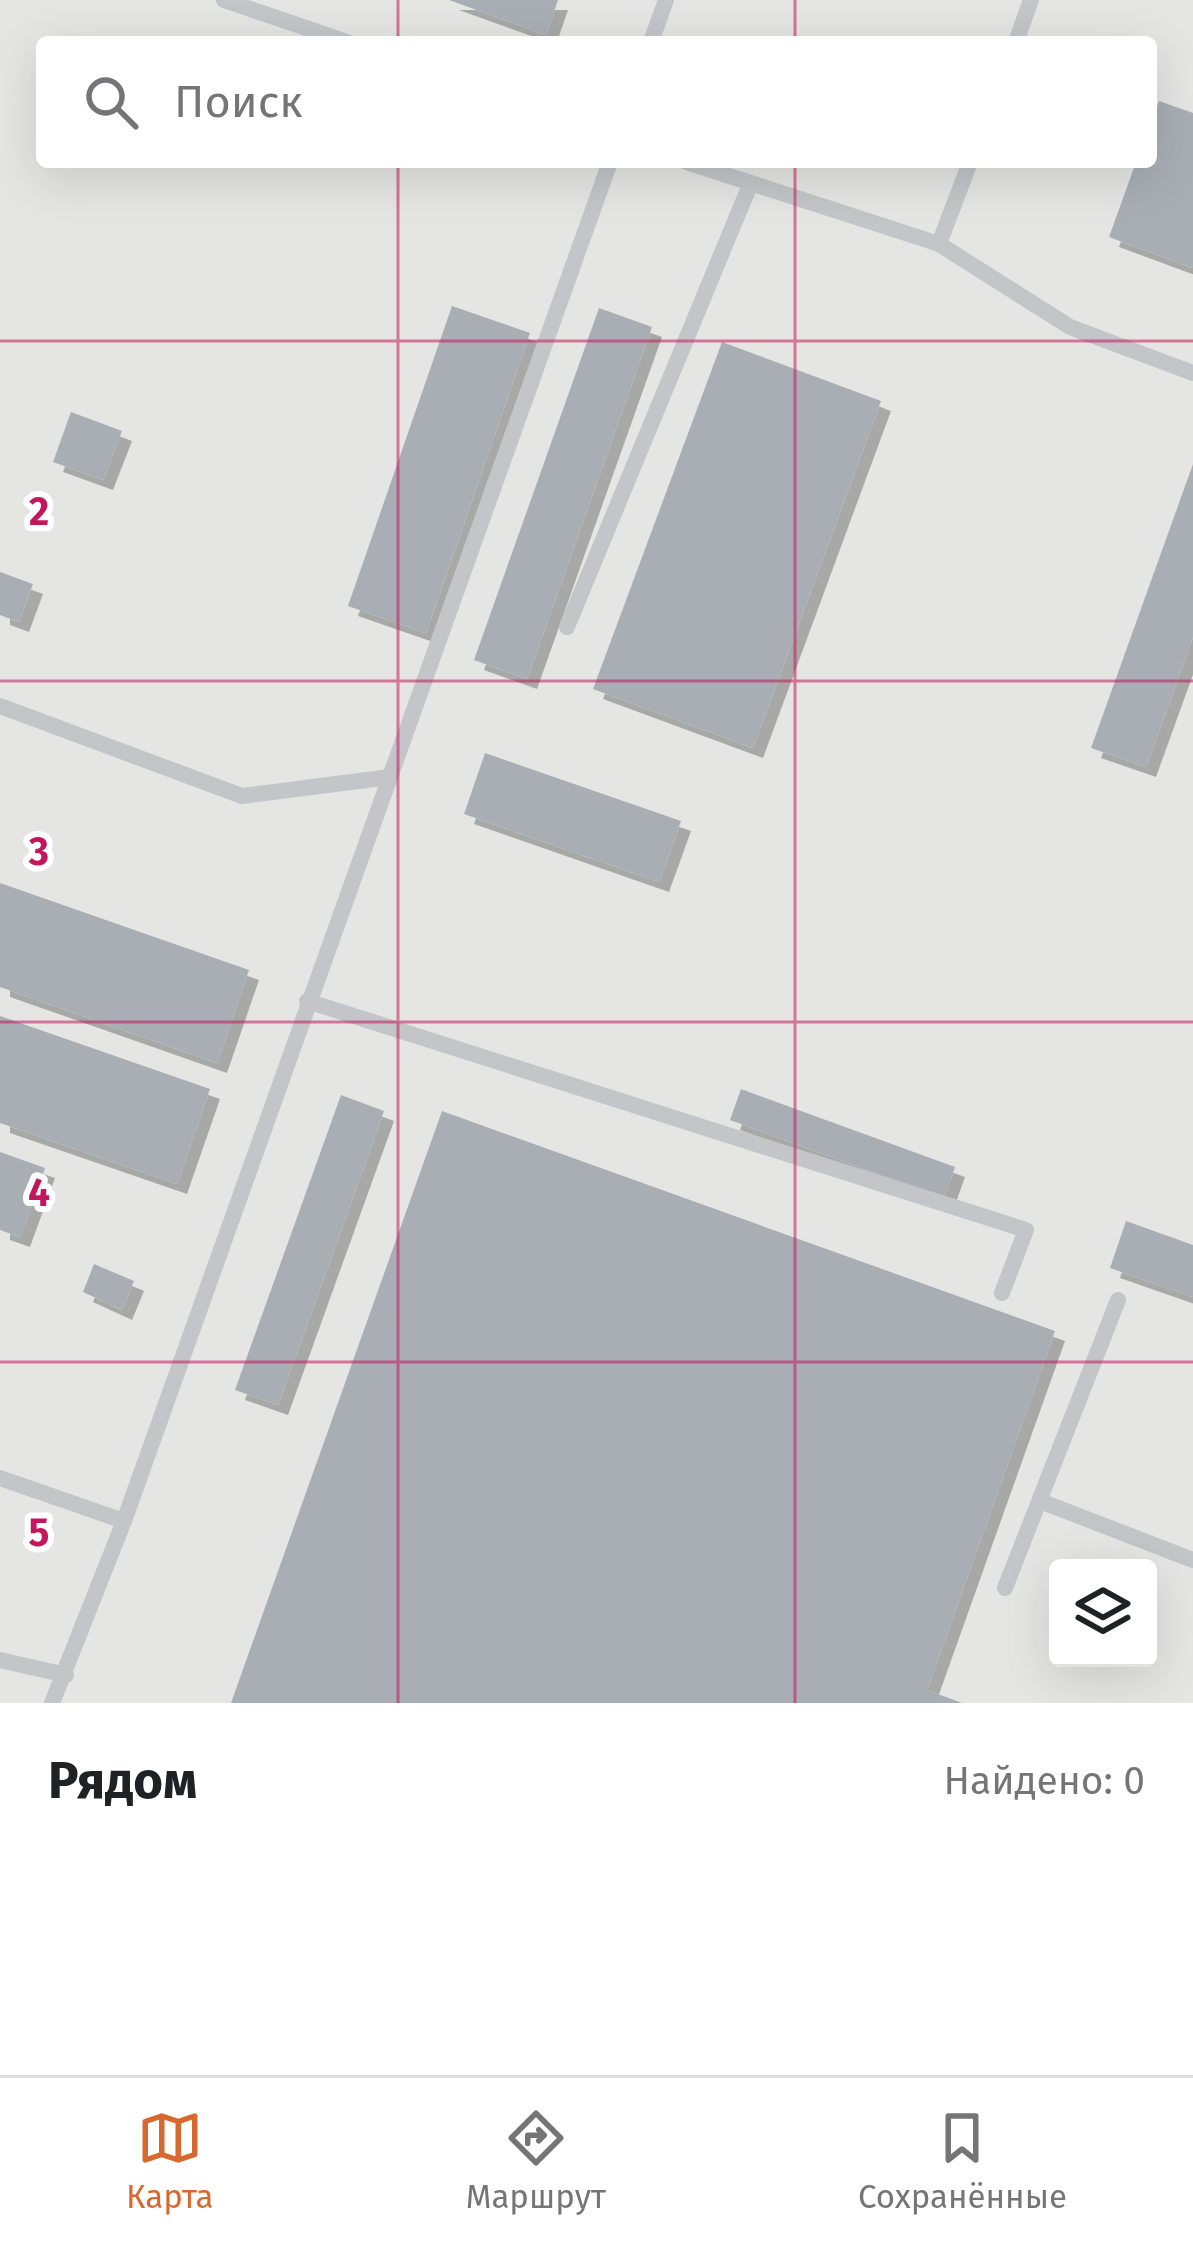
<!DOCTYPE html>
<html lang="ru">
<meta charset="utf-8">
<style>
:root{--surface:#fff;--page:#f2f2f2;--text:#202124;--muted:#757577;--line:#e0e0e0;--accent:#d7692f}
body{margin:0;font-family:"Fira Sans",sans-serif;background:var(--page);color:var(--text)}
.controls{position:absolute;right:36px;bottom:36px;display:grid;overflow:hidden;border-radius:12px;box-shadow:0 12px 48px #0002}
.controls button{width:108px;height:108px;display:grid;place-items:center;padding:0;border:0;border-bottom:3px solid var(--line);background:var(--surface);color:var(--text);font:60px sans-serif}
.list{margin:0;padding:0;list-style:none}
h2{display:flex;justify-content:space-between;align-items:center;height:156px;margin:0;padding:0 48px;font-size:51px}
h2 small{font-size:39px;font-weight:400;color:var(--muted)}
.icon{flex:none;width:66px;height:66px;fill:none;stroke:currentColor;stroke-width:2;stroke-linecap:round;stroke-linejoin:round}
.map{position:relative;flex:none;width:1193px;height:1703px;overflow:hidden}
.search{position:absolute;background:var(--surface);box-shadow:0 12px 48px #0002;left:36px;right:36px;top:36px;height:132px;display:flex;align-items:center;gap:30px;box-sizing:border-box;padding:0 42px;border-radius:12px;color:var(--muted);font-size:45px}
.sheet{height:372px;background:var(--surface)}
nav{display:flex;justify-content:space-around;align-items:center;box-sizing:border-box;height:168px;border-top:3px solid var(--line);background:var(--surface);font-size:33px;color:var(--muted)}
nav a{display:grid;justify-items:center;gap:6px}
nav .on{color:var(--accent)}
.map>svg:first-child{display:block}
</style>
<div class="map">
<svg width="1193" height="1703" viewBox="0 0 1193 1703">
<defs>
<filter id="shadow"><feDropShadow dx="10" dy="10" stdDeviation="0" flood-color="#0004"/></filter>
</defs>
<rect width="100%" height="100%" fill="#f4f5f1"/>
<!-- built -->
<path fill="#e5e6e4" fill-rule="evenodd" d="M 0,0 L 1193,0 L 1193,1703 L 0,1703 ZM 42,42 L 1151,42 L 1151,162 L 42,162 ZM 1058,1568 L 1148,1568 L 1148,1658 L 1058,1658 Z"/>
<!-- building -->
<g fill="#a9aeb5" filter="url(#shadow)">
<path d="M 449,0 L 558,0 L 546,35 Z"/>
<path d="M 1159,101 L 1193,113 L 1193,268 L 1109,237 L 1136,162 L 1151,162 L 1151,122 Z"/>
<path d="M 452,306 L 530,333 L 426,633 L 348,606 Z"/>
<path d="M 599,308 L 652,327 L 527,679 L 474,660 Z"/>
<path d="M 722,342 L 881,401 L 753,748 L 593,689 Z"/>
<path d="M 71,412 L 122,431 L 103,480 L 53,462 Z"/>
<path d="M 1193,464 L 1193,637 L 1146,767 L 1091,748 Z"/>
<path d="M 0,572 L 33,584 L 19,622 L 0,615 Z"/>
<path d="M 485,753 L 681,821 L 659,882 L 464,814 Z"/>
<path d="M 0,883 L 249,970 L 217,1063 L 0,987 Z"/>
<path d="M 0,1016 L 210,1089 L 177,1184 L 0,1123 Z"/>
<path d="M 741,1089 L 955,1167 L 944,1198 L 730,1120 Z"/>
<path d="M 341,1095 L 384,1111 L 278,1405 L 235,1390 Z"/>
<path d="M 442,1111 L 1055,1331 L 927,1690 L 962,1703 L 231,1703 Z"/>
<path d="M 0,1152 L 45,1168 L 20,1237 L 0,1230 Z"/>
<path d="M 1126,1221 L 1193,1245 L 1193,1297 L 1110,1268 Z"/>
<path d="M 94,1264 L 134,1281 L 122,1310 L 83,1292 Z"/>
</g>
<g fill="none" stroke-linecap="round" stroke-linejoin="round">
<!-- service -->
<g stroke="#c3c5c9" stroke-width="16">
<path d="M 224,0 L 347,42"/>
<path d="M 651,42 L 666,0"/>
<path d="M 1016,42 L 1031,0"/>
<path d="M 686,162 L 939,244 L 1070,327 L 1193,373"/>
<path d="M 939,244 L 970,162"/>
<path d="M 567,627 L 750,185"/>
<path d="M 0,706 L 242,796 L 390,777 L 610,162"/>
<path d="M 307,1001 L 1026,1230 L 1002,1293"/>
<path d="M 0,1478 L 124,1521"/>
<path d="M 1040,1501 L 1193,1560"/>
<path d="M 1005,1588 L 1118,1300"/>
<path d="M 0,1660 L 66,1675"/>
<path d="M 52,1703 L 124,1521 L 390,777"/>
</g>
</g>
<!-- grid -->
<path fill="none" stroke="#c2185b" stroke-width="3" stroke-opacity="0.55" d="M 398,0 L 398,42M 795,0 L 795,42M 398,162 L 398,1703M 795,162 L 795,1703M 0,341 L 1193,341M 0,681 L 1193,681M 0,1022 L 1193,1022M 0,1362 L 1193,1362"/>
<g font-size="39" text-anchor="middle" font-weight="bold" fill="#c2185b" stroke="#fff" stroke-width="12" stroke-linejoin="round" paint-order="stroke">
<text x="39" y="525">2</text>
<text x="39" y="865">3</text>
<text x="39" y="1206">4</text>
<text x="39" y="1546">5</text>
</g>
</svg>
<div class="controls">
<button><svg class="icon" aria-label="layers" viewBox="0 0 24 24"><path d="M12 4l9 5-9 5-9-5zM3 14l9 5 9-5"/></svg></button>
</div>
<div class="search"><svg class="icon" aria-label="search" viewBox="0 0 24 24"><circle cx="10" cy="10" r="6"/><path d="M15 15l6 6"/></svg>Поиск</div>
</div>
<section class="sheet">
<h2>Рядом<small>Найдено: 0</small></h2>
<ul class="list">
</ul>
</section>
<nav>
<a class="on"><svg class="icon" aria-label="map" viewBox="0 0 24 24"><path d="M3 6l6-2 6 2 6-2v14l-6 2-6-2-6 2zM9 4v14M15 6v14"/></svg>Карта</a>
<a><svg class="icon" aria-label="directions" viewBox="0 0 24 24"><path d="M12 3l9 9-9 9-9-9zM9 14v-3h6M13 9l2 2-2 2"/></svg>Маршрут</a>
<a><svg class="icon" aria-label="saved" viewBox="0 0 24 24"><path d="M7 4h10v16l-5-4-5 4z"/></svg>Сохранённые</a>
</nav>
